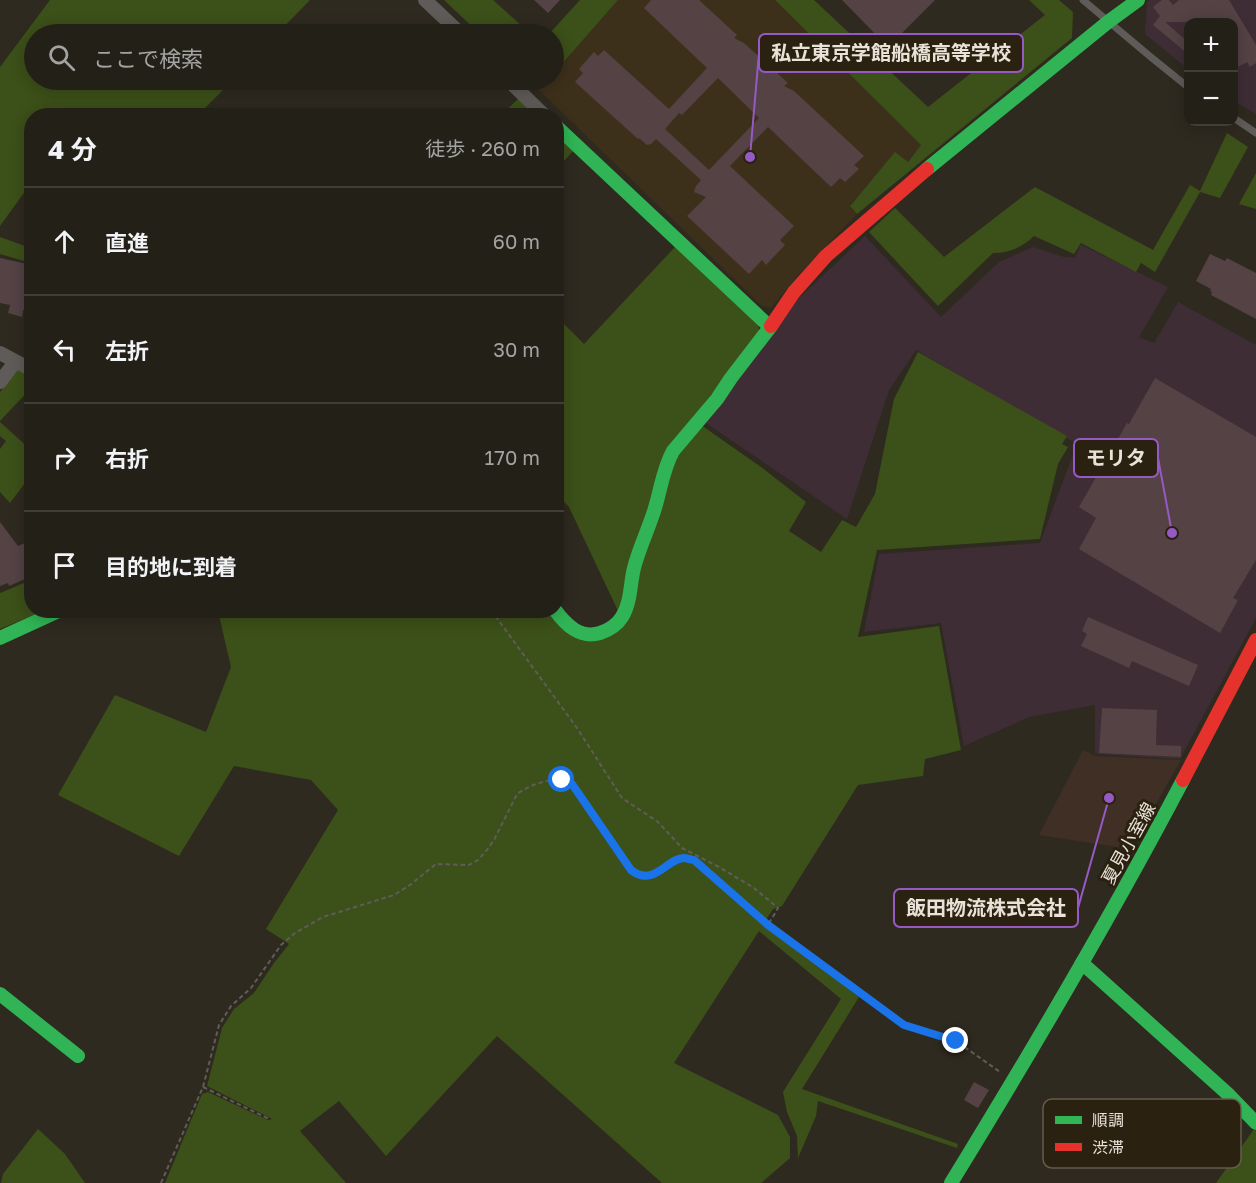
<!DOCTYPE html>
<html lang="ja">
<meta charset="utf-8">
<style>
:root{--surface:#232018;--page:#2f2d25;--text:#f1f3f6;--muted:#a3a3a2;--line:#403e37}
body{margin:0;font-family:"Golos Text","Noto Sans JP",sans-serif;background:var(--page);color:var(--text)}
.controls{position:absolute;right:18px;top:18px;display:grid;overflow:hidden;border-radius:12px;box-shadow:0 3px 15px #0003}
.controls button{width:54px;height:54px;display:grid;place-items:center;padding:0;border:0;border-bottom:2px solid var(--line);background:var(--surface);color:var(--text);font:30px sans-serif}
.stop{position:absolute;width:18px;height:18px;margin:-14px;border:4px solid #1a73e8;border-radius:50%;background:#fff}
.stop.end{background:#1a73e8;border-color:#fff;box-shadow:0 2px 6px #0008}
.list{margin:0;padding:0;list-style:none}
h2{display:flex;justify-content:space-between;align-items:center;height:78px;margin:0;padding:0 24px;font-size:26px}
h2 small{font-size:20px;font-weight:400;color:var(--muted)}
.list li{display:grid;grid-template-columns:39px 1fr auto;gap:18px;align-items:center;box-sizing:border-box;height:108px;padding:0 24px;border-top:2px solid var(--line)}
.list b{display:block;font-size:22px;white-space:nowrap}
.list em{font-size:20px;font-style:normal;color:var(--muted)}
.icon{flex:none;width:33px;height:33px;fill:none;stroke:currentColor;stroke-width:2;stroke-linecap:round;stroke-linejoin:round}
.map{position:relative;flex:none;width:1256px;height:1183px;overflow:hidden}
.search{position:absolute;background:var(--surface);box-shadow:0 3px 15px #0003;left:24px;top:24px;width:540px;height:66px;display:flex;align-items:center;gap:15px;box-sizing:border-box;padding:0 21px;border-radius:33px;color:var(--muted);font-size:22px}
.panel{position:absolute;background:var(--surface);box-shadow:0 3px 15px #0003;left:24px;top:108px;width:540px;height:510px;border-radius:24px}
.map>svg:first-child{display:block}
</style>
<div class="map">
<svg width="1256" height="1183" viewBox="0 0 1256 1183">
<rect width="100%" height="100%" fill="#2f2a20"/>
<!-- commercial -->
<path fill="#3f2f25" d="M 1083,750 L 1096,756 L 1181,760 L 1130,849 L 1039,835 Z"/>
<!-- industrial -->
<g fill="#3e2d35">
<path d="M 1150,0 L 1256,0 L 1256,114 L 1234,101 L 1234,22 L 1188,22 L 1188,69 L 1145,34 L 1147,2 Z"/>
<path d="M 865,236 L 941,317 L 999,262 L 1033,247 L 1064,257 L 1075,258 L 1081,245 L 1168,287 L 1139,337 L 1154,343 L 1178,302 L 1256,345 L 1256,618 L 1180,759 L 1095,754 L 1095,705 L 1029,717 L 964,746 L 941,623 L 864,632 L 879,554 L 1040,543 L 1077,444 L 916,350 L 889,390 L 847,519 L 706,423 L 799,298 Z"/>
</g>
<!-- built -->
<path fill="#3d301b" d="M 618,0 L 775,0 L 921,145 L 908,162 L 895,153 L 850,205 L 857,214 L 799,274 L 771,308 L 762,306 L 539,90 L 548,80 L 554,80 L 554,73 Z"/>
<!-- green -->
<g fill="#3c5019">
<path d="M 50,0 L 310,0 L 277,34 L 34,34 L 34,80 L 233,80 L 198,115 L 32,116 L 31,183 L 0,226 L 0,67 Z"/>
<path d="M 444,0 L 493,0 L 531,34 L 480,34 Z"/>
<path d="M 580,0 L 618,0 L 554,73 L 554,34 L 549,34 Z"/>
<path d="M 775,0 L 814,0 L 928,107 L 1045,15 L 1029,0 L 1059,0 L 1073,12 L 1072,38 L 857,214 L 850,206 L 895,152 L 908,162 L 921,145 Z"/>
<path d="M 518,99 L 535,116 L 500,116 Z"/>
<path d="M 1227,133 L 1248,147 L 1220,198 L 1200,192 L 1155,272 L 1141,263 L 1136,272 L 1081,243 L 1074,254 L 1034,236 C 1023,247 1009,253 993,253 L 938,306 L 869,232 L 895,208 L 944,257 L 1035,187 L 1153,250 L 1190,185 L 1200,191 Z"/>
<path d="M 556,136 L 573,151 L 557,169 L 556,169 Z"/>
<path d="M 1256,173 L 1256,209 L 1239,204 Z"/>
<path d="M 0,237 L 25,246 L 31,246 L 31,263 L 0,254 Z"/>
<path d="M 675,247 L 756,319 L 760,332 L 665,454 L 619,613 L 569,507 L 557,494 L 556,316 L 584,344 Z"/>
<path d="M 918,352 L 1067,436 L 1062,444 L 1068,447 L 1058,464 L 1040,539 L 877,550 L 858,637 L 939,626 L 961,750 L 925,759 L 923,776 L 858,785 L 782,906 L 773,909 L 764,923 L 859,997 L 802,1089 L 958,1144 L 957,1148 L 818,1101 L 816,1116 L 798,1158 L 797,1136 L 787,1112 L 783,1092 L 841,999 L 759,931 L 674,1063 L 778,1115 L 790,1137 L 790,1158 L 761,1183 L 662,1183 L 497,1036 L 386,1156 L 339,1101 L 300,1131 L 346,1183 L 165,1183 L 202,1094 L 208,1092 L 268,1120 L 272,1119 L 207,1086 L 222,1028 L 234,1009 L 254,993 L 274,963 L 289,944 L 266,929 L 338,810 L 311,780 L 234,766 L 179,856 L 58,795 L 115,695 L 206,732 L 231,667 L 218,611 L 550,611 L 600,640 L 639,573 L 673,462 L 701,425 L 761,467 L 806,502 L 789,531 L 821,552 L 842,520 L 856,527 L 875,494 L 894,399 Z"/>
<path d="M 16,369 L 31,378 L 31,388 L 0,421 L 0,392 Z"/>
<path d="M 0,422 L 31,450 L 31,475 L 10,503 L 0,492 L 0,449 L 6,441 L 0,436 Z"/>
<path d="M 31,580 L 32,610 L 43,611 L 0,629 L 0,593 Z"/>
<path d="M 38,1129 L 65,1154 L 85,1183 L 1,1183 L 3,1174 Z"/>
<path d="M 1254,1129 L 1256,1131 L 1256,1183 L 1216,1183 Z"/>
</g>
<!-- building -->
<g fill="#544245" fill-rule="evenodd">
<path d="M 534,0 L 560,0 L 548,13 Z"/>
<path d="M 651,0 L 699,0 L 737,35 L 734,38 L 744,43 L 788,83 L 784,86 L 794,91 L 864,156 L 854,165 L 859,169 L 845,182 L 840,178 L 831,187 L 768,127 L 730,166 L 794,226 L 780,240 L 785,245 L 766,265 L 762,260 L 749,274 L 687,216 L 706,197 L 694,192 L 696,186 L 701,180 L 656,139 L 651,144 L 647,145 L 639,138 L 638,139 L 575,82 L 583,73 L 579,69 L 594,52 L 598,56 L 604,50 L 669,109 L 707,68 L 644,8 ZM 718,78 L 759,118 L 709,170 L 665,129 L 679,113 L 682,115 Z"/>
<path d="M 842,0 L 935,0 L 888,47 Z"/>
<path d="M 1162,0 L 1169,0 L 1173,5 L 1179,0 L 1229,0 L 1256,45 L 1256,63 L 1250,67 L 1247,62 L 1238,67 L 1233,59 L 1233,22 L 1165,22 L 1188,42 L 1188,54 L 1153,25 L 1160,16 L 1153,7 Z"/>
<path d="M 1210,254 L 1225,261 L 1227,258 L 1256,273 L 1256,319 L 1211,295 L 1212,292 L 1210,291 L 1211,289 L 1196,281 Z"/>
<path d="M 0,258 L 32,265 L 32,312 L 23,310 L 22,317 L 8,313 L 10,305 L 0,303 Z"/>
<path d="M 1155,378 L 1256,437 L 1256,560 L 1233,598 L 1238,600 L 1220,633 L 1079,549 L 1096,518 L 1079,507 L 1127,423 L 1129,424 Z"/>
<path d="M 0,522 L 18,546 L 32,540 L 32,576 L 9,586 L 8,583 L 0,586 Z"/>
<path d="M 1088,617 L 1198,665 L 1189,686 L 1132,661 L 1129,668 L 1081,646 L 1087,634 L 1082,631 Z"/>
<path d="M 1102,708 L 1157,710 L 1156,745 L 1181,746 L 1181,757 L 1099,753 Z"/>
<path d="M 974,1082 L 989,1090 L 978,1108 L 964,1100 Z"/>
</g>
<g fill="none" stroke-linecap="round" stroke-linejoin="round">
<!-- path -->
<g stroke="#605d59" stroke-width="2" stroke-dasharray="4.5 3" stroke-linecap="butt">
<path d="M 491,610 L 577,728 L 622,798 L 658,822 L 682,848 L 719,867 L 754,888 L 778,908 L 768,925 L 904,1025 L 956,1041 L 1000,1072"/>
<path d="M 203,1087 L 269,1119"/>
<path d="M 161,1183 L 203,1087 L 219,1025 L 231,1006 L 251,988 L 281,945 L 295,933 L 323,917 L 394,895 L 410,885 L 436,864 L 469,865 L 478,860 L 486,851 L 494,840 L 517,794 C 529,785 554,776 569,781 L 631,870 C 654,888 667,858 684,858 C 685,858 693,860 694,860 L 768,925"/>
</g>
<!-- lane -->
<g stroke="#5e5b58" stroke-width="7">
<path d="M 1083,0 L 1152,58 L 1188,87"/>
<path d="M 1234,118 L 1256,133"/>
</g>
<!-- street -->
<g stroke="#5e5b58" stroke-width="14">
<path d="M 425,0 L 461,34"/>
<path d="M 508,80 L 545,116"/>
<path d="M 0,353 L 32,370"/>
<path d="M 0,382 L 15,362"/>
</g>
<!-- fast -->
<g stroke="#30b455" stroke-width="14">
<path d="M 556,126 L 770,327"/>
<path d="M 927,169 L 1108,22 L 1138,0"/>
<path d="M 555,610 C 566,625 580,639 600,633 C 609,630 617,625 622,617 C 631,603 630,584 634,568 C 639,548 649,528 655,508 C 661,488 663,469 673,451 L 717,399 L 731,378 L 771,326"/>
<path d="M 0,638 L 61,610"/>
<path d="M 1082,963 L 1229,1095 L 1256,1123"/>
<path d="M 0,994 L 78,1056"/>
<path d="M 951,1183 C 1032,1051 1111,917 1183,780"/>
</g>
<!-- jam -->
<g stroke="#e5322d" stroke-width="14">
<path d="M 771,326 L 794,292 L 826,256 L 927,169"/>
<path d="M 1183,780 L 1256,640"/>
</g>
</g>
<g fill="none" stroke-linecap="round" stroke-linejoin="round">
<!-- route -->
<path stroke="#1a73e8" stroke-width="8" d="M 562,780 L 566,780 L 572,784 L 631,870 C 654,888 667,858 684,858 C 685,858 693,860 694,860 L 768,925 L 904,1025 L 956,1041"/>
</g>
<g text-anchor="middle" dominant-baseline="central" stroke-width="6" stroke-linejoin="round" paint-order="stroke">
<!-- street labels -->
<g font-size="18" fill="#e8e2d8" stroke="#2b2111">
<text transform="translate(1128 843) rotate(-61)">夏見小室線</text>
</g>
</g>
<!-- legend -->
<rect x="1043" y="1099" width="198" height="69" rx="9" fill="#2b2111" stroke="#645b4d" stroke-width="1.5"/>
<rect x="1055" y="1116" width="27" height="8" fill="#30b455"/>
<rect x="1055" y="1143" width="27" height="8" fill="#e5322d"/>
<g font-size="16" fill="#e8e2d8">
<text x="1092" y="1126">順調</text>
<text x="1092" y="1153">渋滞</text>
</g>
<!-- callouts -->
<path fill="none" stroke="#965ac5" stroke-width="2" d="M750 157L759 53M1172 533L1158 458M1109 798L1078 908"/>
<g fill="#965ac5" stroke="#2b2111" stroke-width="2">
<circle cx="750" cy="157" r="6"/>
<circle cx="1172" cy="533" r="6"/>
<circle cx="1109" cy="798" r="6"/>
</g>
<g fill="#2b2111" stroke="#965ac5" stroke-width="2">
<rect x="759" y="34" width="264" height="38" rx="6"/>
<rect x="1074" y="439" width="84" height="38" rx="6"/>
<rect x="894" y="889" width="184" height="38" rx="6"/>
</g>
<g font-size="20" text-anchor="middle" font-weight="bold" fill="#e8e2d8">
<text x="891" y="60">私立東京学館船橋高等学校</text>
<text x="1116" y="465">モリタ</text>
<text x="986" y="915">飯田物流株式会社</text>
</g>
</svg>
<div class="controls">
<button>+</button>
<button>−</button>
</div>
<div class="stop" style="left:562px;top:780px"></div>
<div class="stop end" style="left:956px;top:1041px"></div>
<div class="search"><svg class="icon" aria-label="search" viewBox="0 0 24 24"><circle cx="10" cy="10" r="6"/><path d="M15 15l6 6"/></svg>ここで検索</div>
<section class="panel">
<h2>4 分<small>徒歩 · 260 m</small></h2>
<ul class="list">
<li><svg class="icon" aria-label="ahead" viewBox="0 0 24 24"><path d="M12 20V5M6 11l6-6 6 6"/></svg><div><b>直進</b></div><em>60 m</em></li>
<li><svg class="icon" aria-label="left" viewBox="0 0 24 24"><path d="M17 20v-9H6M10 6l-5 5 5 5"/></svg><div><b>左折</b></div><em>30 m</em></li>
<li><svg class="icon" aria-label="right" viewBox="0 0 24 24"><path d="M7 20v-9h11M14 6l5 5-5 5"/></svg><div><b>右折</b></div><em>170 m</em></li>
<li><svg class="icon" aria-label="arrive" viewBox="0 0 24 24"><path d="M6 21V4h12l-3 4 3 4H6"/></svg><div><b>目的地に到着</b></div></li>
</ul>
</section>
</div>
